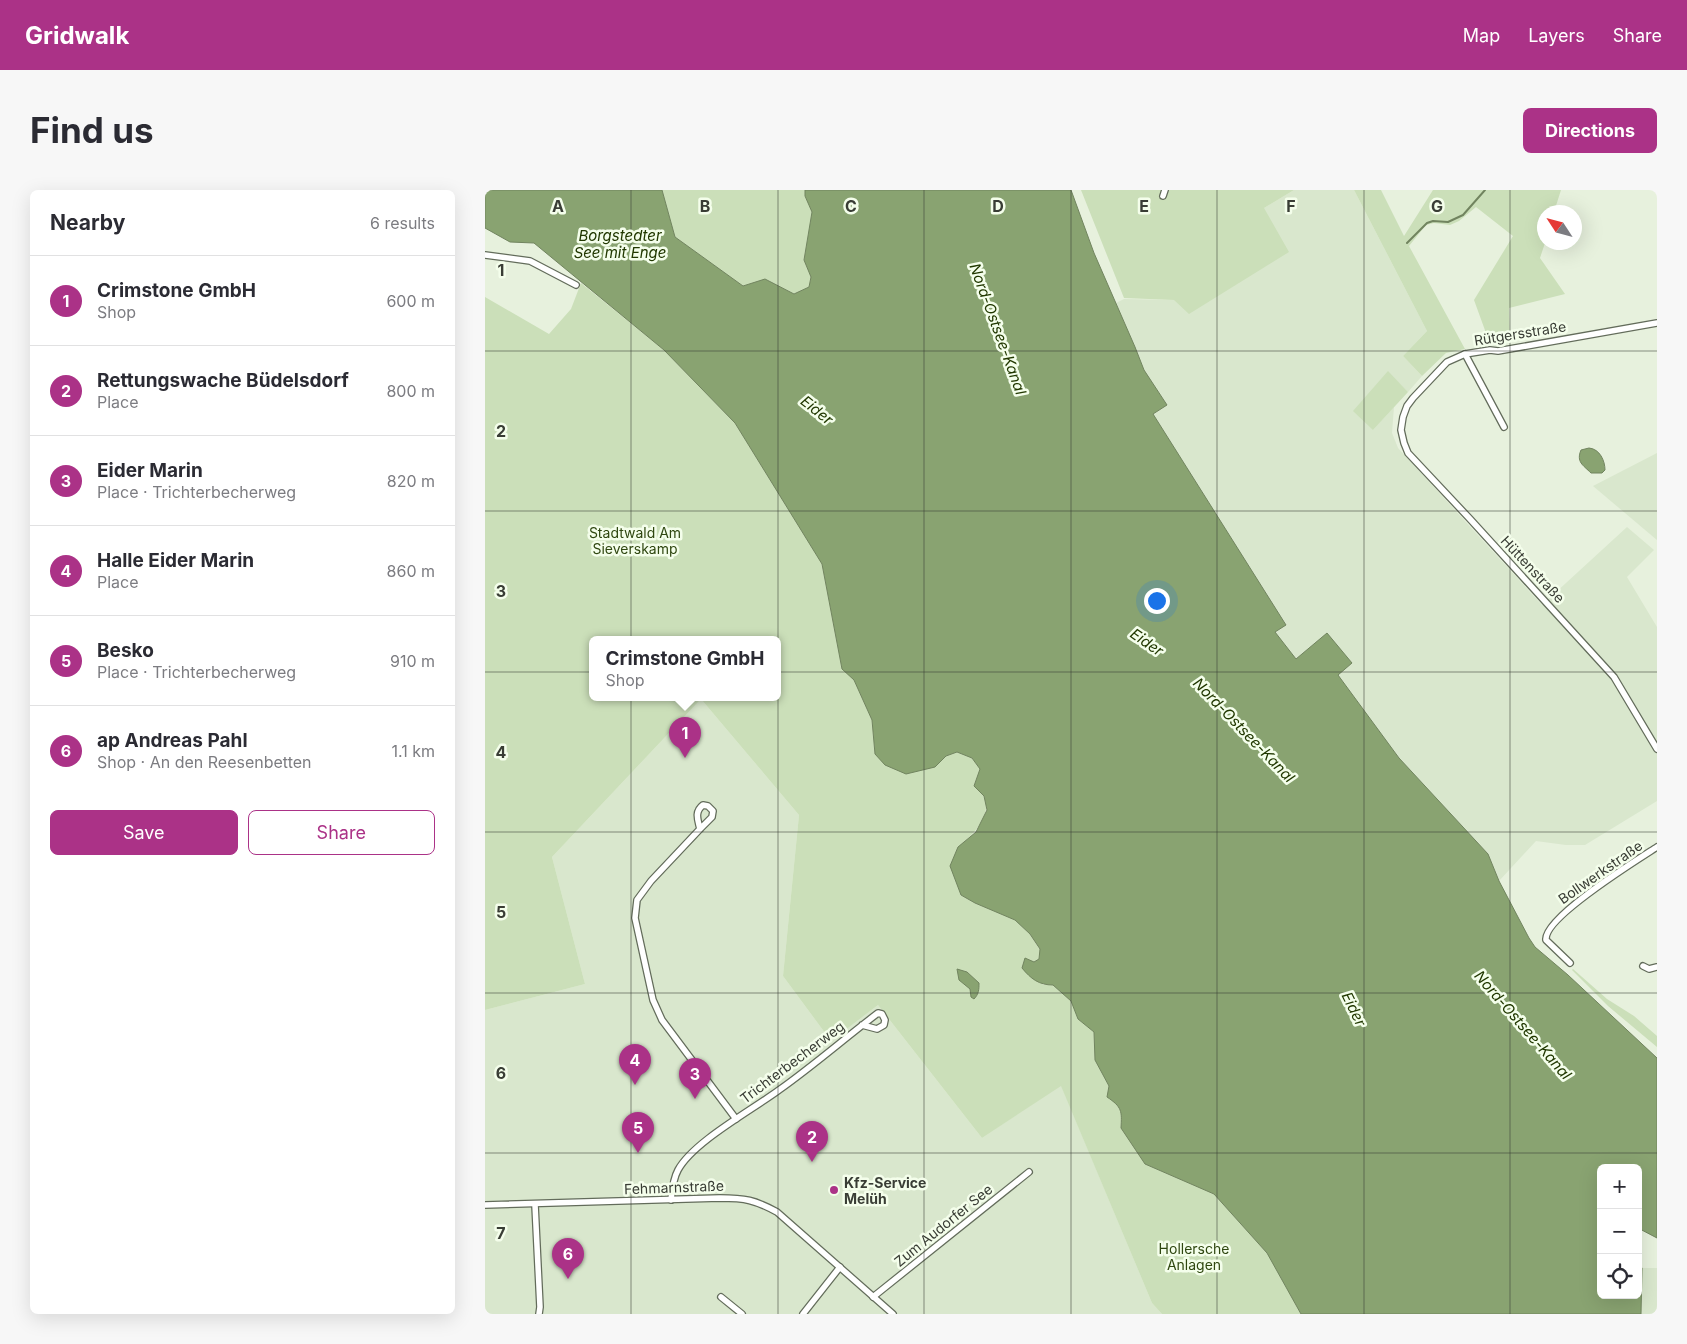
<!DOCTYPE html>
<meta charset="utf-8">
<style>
:root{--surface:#fff;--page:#f7f7f7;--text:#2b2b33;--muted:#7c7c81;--line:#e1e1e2;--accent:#ab3287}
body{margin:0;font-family:Inter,sans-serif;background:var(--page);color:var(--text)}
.controls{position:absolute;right:15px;bottom:15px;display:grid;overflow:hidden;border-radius:8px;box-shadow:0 5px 20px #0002}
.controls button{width:45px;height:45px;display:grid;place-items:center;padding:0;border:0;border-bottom:1px solid var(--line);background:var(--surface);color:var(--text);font:25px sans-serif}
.compass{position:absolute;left:1052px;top:15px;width:45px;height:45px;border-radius:50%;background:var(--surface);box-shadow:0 5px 20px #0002;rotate:306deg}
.you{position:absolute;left:671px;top:410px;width:18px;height:18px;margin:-12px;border:4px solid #fff;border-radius:50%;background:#1a73e8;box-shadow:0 0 0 8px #1a73e833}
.badge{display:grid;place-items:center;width:32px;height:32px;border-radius:50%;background:var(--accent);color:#fff;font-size:16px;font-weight:700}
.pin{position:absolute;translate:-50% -41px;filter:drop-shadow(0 1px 2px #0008)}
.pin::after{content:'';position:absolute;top:26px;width:18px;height:15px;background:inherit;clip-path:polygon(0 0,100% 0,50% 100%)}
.popup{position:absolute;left:104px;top:446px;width:192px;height:65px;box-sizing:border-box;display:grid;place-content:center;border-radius:8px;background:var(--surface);filter:drop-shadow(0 1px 4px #0005);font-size:16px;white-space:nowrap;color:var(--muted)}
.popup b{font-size:19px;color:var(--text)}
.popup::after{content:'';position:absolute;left:50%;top:100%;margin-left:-10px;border:10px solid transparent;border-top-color:var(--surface)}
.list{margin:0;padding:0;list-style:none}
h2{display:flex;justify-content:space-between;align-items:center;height:65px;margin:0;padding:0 20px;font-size:21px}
h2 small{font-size:16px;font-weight:400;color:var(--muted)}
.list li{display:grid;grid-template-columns:32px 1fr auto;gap:15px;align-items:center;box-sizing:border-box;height:90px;padding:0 20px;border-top:1px solid var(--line)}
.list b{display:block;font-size:19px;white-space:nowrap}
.list p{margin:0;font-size:16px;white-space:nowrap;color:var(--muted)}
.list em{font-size:16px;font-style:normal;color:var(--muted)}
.actions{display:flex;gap:10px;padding:15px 20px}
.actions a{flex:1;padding:11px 0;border:1px solid var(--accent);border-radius:8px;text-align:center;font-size:18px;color:var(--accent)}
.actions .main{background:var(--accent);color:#fff}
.icon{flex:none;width:28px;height:28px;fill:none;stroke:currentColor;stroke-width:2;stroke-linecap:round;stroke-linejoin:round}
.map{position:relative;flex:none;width:1172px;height:1124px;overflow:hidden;border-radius:8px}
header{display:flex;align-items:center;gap:30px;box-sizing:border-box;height:70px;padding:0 25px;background:var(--accent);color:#fff}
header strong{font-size:24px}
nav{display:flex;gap:28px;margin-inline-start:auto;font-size:18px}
.intro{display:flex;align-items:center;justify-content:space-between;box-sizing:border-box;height:120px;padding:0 30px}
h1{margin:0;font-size:35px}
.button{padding:12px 22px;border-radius:8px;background:var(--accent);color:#fff;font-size:18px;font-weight:700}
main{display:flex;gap:30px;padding:0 30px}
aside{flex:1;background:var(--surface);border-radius:8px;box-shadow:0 5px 20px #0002}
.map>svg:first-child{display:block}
</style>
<header>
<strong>Gridwalk</strong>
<nav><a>Map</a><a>Layers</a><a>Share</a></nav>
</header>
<div class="intro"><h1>Find us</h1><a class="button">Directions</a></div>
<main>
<aside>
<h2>Nearby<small>6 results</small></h2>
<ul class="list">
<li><span class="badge">1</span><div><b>Crimstone GmbH</b><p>Shop</p></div><em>600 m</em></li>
<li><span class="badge">2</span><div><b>Rettungswache Büdelsdorf</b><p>Place</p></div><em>800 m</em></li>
<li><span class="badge">3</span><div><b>Eider Marin</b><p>Place · Trichterbecherweg</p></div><em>820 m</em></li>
<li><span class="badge">4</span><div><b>Halle Eider Marin</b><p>Place</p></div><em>860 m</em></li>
<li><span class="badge">5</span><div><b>Besko</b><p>Place · Trichterbecherweg</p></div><em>910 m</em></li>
<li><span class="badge">6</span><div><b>ap Andreas Pahl</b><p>Shop · An den Reesenbetten</p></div><em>1.1 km</em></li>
</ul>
<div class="actions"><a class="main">Save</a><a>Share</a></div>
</aside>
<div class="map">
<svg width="1172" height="1124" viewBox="0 0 1172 1124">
<rect width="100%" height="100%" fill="#e7f1dd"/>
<!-- built -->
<g fill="#d9e7cd">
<path d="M 809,0 L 869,0 L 942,141 L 918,166 L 937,186 L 923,202 L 903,182 L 888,240 L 909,217 L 907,243 L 913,258 L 1057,415 L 1142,337 L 1169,360 L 1142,387 L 1172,437 L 1172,611 L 1100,655 L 1081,655 L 1051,651 L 1014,691 L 1003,664 L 914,568 L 853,484 L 867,473 L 842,444 L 811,469 L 789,442 L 801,434 L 668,224 L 682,215 L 659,180 L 631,113 L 639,109 L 689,110 L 779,18 Z"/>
<path d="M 1172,263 L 1172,350 L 1108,296 Z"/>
<path d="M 216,509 L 314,625 L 298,786 L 346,851 L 393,815 L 497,948 L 576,895 L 667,1113 L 677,1124 L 0,1124 L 0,820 L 100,794 L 67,667 Z"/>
<path d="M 1157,1078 L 1172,1078 L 1172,1124 L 1156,1124 Z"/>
</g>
<!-- green -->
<g fill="#cbdfb9" fill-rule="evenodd">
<path d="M 177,0 L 320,0 L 320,6 L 327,22 L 319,70 L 326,87 L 324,97 L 309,104 L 280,89 L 258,96 L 190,47 Z"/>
<path d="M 596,0 L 677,0 L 675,7 L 681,8 L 684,0 L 809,0 L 779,18 L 804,62 L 704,124 L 689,110 L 639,108 Z"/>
<path d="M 869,0 L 896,0 L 919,46 L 948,0 L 1076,0 L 1069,22 L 1060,22 L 1060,53 L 1055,68 L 1080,104 L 1024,118 L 1025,152 L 1005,154 L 989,110 L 1028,46 L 991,17 L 974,31 L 965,35 L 949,33 L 941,35 L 924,56 L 980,159 L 961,163 L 937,186 L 918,166 L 942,141 Z"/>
<path d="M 96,93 L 179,160 L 250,233 L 337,374 L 357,479 L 369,490 L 387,530 L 390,564 L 450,577 L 461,566 L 472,562 L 487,568 L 495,579 L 489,596 C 492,599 496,602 498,605 C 508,621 492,641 480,651 L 476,705 L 490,713 L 530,730 L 545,744 L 555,760 L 554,769 L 549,772 L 558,795 L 568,795 L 586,811 L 593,829 L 609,842 L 610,870 L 624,896 L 637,924 L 636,938 L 660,974 L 729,1004 L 782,1063 L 816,1124 L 677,1124 L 667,1113 L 576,896 L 497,948 L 393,815 L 346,851 L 298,786 L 314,625 L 216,509 L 67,667 L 100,794 L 0,820 L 0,107 L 64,144 L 86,119 ZM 108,449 L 292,449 L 292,507 L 108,507 Z"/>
<path d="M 903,181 L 923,202 L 888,240 L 868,221 Z"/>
<path d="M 1088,779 L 1122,809 L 1149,826 L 1172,846 L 1172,857 L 1123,816 L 1087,780 Z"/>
</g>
<!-- water -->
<g fill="#89a371" stroke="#71845f">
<path d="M 0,0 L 177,0 L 190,47 L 258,96 L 280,89 L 309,104 L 324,97 L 326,87 L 319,70 L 327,22 L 320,6 L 320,0 L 586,0 L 609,63 L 650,157 L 659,180 L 682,215 L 668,224 L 801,435 L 790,442 L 811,469 L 842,443 L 867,473 L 853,485 L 914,568 L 1003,664 L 1014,691 L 1044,748 L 1050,757 L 1083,785 L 1172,868 L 1172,1048 L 1153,1038 L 1153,978 L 1116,978 L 1116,1105 L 1153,1105 L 1153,1073 L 1157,1078 L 1156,1124 L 816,1124 L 782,1063 L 729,1004 L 660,974 L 636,938 C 637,921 637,917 622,907 L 624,896 L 610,870 L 609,842 L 593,829 L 586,811 L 568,795 C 554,795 546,789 537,778 L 540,768 L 549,772 L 554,769 L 555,759 L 545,744 L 530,730 L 490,713 L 476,705 L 465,676 L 473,657 L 491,642 L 502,620 L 499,606 L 489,596 L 495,579 L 487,568 L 472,562 L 461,566 L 450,577 L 421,584 L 400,575 L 390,564 L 387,530 L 369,490 L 357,479 L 337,374 L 250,233 L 179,160 L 49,53 L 25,52 L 0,38 Z"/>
<path d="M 1104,258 C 1115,259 1120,271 1120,280 L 1117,283 L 1106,283 C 1098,275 1091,272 1096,260 Z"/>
<path d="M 472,779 L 482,782 L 494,793 C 494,799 494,804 489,809 L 486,807 L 485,799 L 474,790 Z"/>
</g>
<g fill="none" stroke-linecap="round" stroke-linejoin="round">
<!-- stream -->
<path stroke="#71845f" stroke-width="2" d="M 922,53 L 942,33 L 948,31 L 963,32 L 978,25 L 1000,0"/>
<!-- minor casing -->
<g stroke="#636c5b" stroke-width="8">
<g id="minor">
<path d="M 678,6 L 680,0"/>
<path d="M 0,65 L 45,71 L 91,95"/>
<path d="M 1172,133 L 1013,161 L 1005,160 L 980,164 L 962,172 L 928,208 L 922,216 L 918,227 L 916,240 L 919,253 L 923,263 L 985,329 L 1129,487 L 1172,559"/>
<path d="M 980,164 L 1019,237"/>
<path d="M 215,639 C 213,630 209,622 218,615 L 223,616 L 228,621 L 227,627 L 215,639 L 166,691 L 152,710 L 150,728 L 168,810 L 177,830 L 251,929"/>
<path d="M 1085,773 L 1061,750 C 1058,728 1152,670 1172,657"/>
<path d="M 1158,776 L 1164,779 L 1172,777"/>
<path d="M 186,1010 C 187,1000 188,989 193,980 C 208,952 267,920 294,900 C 328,876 360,848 393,823 L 397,824 L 400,830 L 399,835 L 392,839 L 377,835"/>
<path d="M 0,1015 L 235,1008 C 260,1008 270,1010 292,1022 L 408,1124"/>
<path d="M 50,1015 L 55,1117 L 54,1124"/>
<path d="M 236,1107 L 257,1124"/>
<path d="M 388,1107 L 544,982"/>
<path d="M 318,1124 L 355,1077"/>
</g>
</g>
<!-- minor -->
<use href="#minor" stroke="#fff" stroke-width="5.5"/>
</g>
<!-- grid -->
<path fill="none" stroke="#393d35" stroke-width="1" stroke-opacity="0.55" d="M 146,0 L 146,1124M 293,0 L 293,1124M 439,0 L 439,1124M 586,0 L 586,1124M 732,0 L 732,1124M 879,0 L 879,1124M 1025,0 L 1025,1124M 0,161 L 1172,161M 0,321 L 1172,321M 0,482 L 1172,482M 0,642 L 1172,642M 0,803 L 1172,803M 0,963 L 1172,963"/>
<!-- markers -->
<circle fill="#ab3287" stroke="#f4feeb" stroke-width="2" cx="349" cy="1000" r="5"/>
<g text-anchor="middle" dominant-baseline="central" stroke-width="5" stroke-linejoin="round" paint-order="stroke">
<!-- street labels -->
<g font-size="14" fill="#393d35" stroke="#f4feeb">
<text transform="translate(1035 143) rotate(-9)">Rütgersstraße</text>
<text transform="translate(1048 379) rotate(47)">Hüttenstraße</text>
<text transform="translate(1115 682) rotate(-35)">Bollwerkstraße</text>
<text transform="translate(307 872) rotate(-37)">Trichterbecherweg</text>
<text transform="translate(189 997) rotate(-2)">Fehmarnstraße</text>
<text transform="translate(458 1035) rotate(-39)">Zum Audorfer See</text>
</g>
<!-- park labels -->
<g font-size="14" fill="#2f4710" stroke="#f4feeb">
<text x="150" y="342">Stadtwald Am<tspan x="150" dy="16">Sieverskamp</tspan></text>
<text x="709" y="1058">Hollersche<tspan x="709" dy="16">Anlagen</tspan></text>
</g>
<!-- poi labels -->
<g font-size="14" font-weight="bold" fill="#393d35" stroke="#f4feeb" text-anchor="start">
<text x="359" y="992">Kfz-Service<tspan x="359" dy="16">Melüh</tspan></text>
</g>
<!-- water labels -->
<g font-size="15" font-style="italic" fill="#213800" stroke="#f4feeb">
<text x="135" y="45">Borgstedter<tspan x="135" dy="17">See mit Enge</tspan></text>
<text transform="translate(513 139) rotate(70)">Nord-Ostsee-Kanal</text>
<text transform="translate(332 220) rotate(39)">Eider</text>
<text transform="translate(662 452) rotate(35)">Eider</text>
<text transform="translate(759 540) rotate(46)">Nord-Ostsee-Kanal</text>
<text transform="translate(869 819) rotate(64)">Eider</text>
<text transform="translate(1038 835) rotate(49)">Nord-Ostsee-Kanal</text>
</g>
</g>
<g font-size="16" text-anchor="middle" font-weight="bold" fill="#393d35" stroke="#f4feeb" stroke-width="5" stroke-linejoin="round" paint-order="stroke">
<text x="73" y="22">A</text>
<text x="220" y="22">B</text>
<text x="366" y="22">C</text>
<text x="513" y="22">D</text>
<text x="659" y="22">E</text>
<text x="806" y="22">F</text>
<text x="952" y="22">G</text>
<text x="16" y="86">1</text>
<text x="16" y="247">2</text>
<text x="16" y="407">3</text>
<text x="16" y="568">4</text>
<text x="16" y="728">5</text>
<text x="16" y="889">6</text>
<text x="16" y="1049">7</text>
</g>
</svg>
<div class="controls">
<button>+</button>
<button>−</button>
<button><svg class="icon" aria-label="locate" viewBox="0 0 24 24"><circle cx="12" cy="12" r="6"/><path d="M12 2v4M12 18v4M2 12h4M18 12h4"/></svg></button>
</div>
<svg class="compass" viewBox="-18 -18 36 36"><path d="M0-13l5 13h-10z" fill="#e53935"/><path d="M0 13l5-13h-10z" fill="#7c7c81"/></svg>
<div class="you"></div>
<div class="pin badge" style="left:200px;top:568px">1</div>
<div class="popup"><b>Crimstone GmbH</b>Shop</div>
<div class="pin badge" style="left:327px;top:972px">2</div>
<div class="pin badge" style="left:210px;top:909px">3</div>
<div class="pin badge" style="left:150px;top:895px">4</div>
<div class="pin badge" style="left:153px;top:963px">5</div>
<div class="pin badge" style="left:83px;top:1089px">6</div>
</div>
</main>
